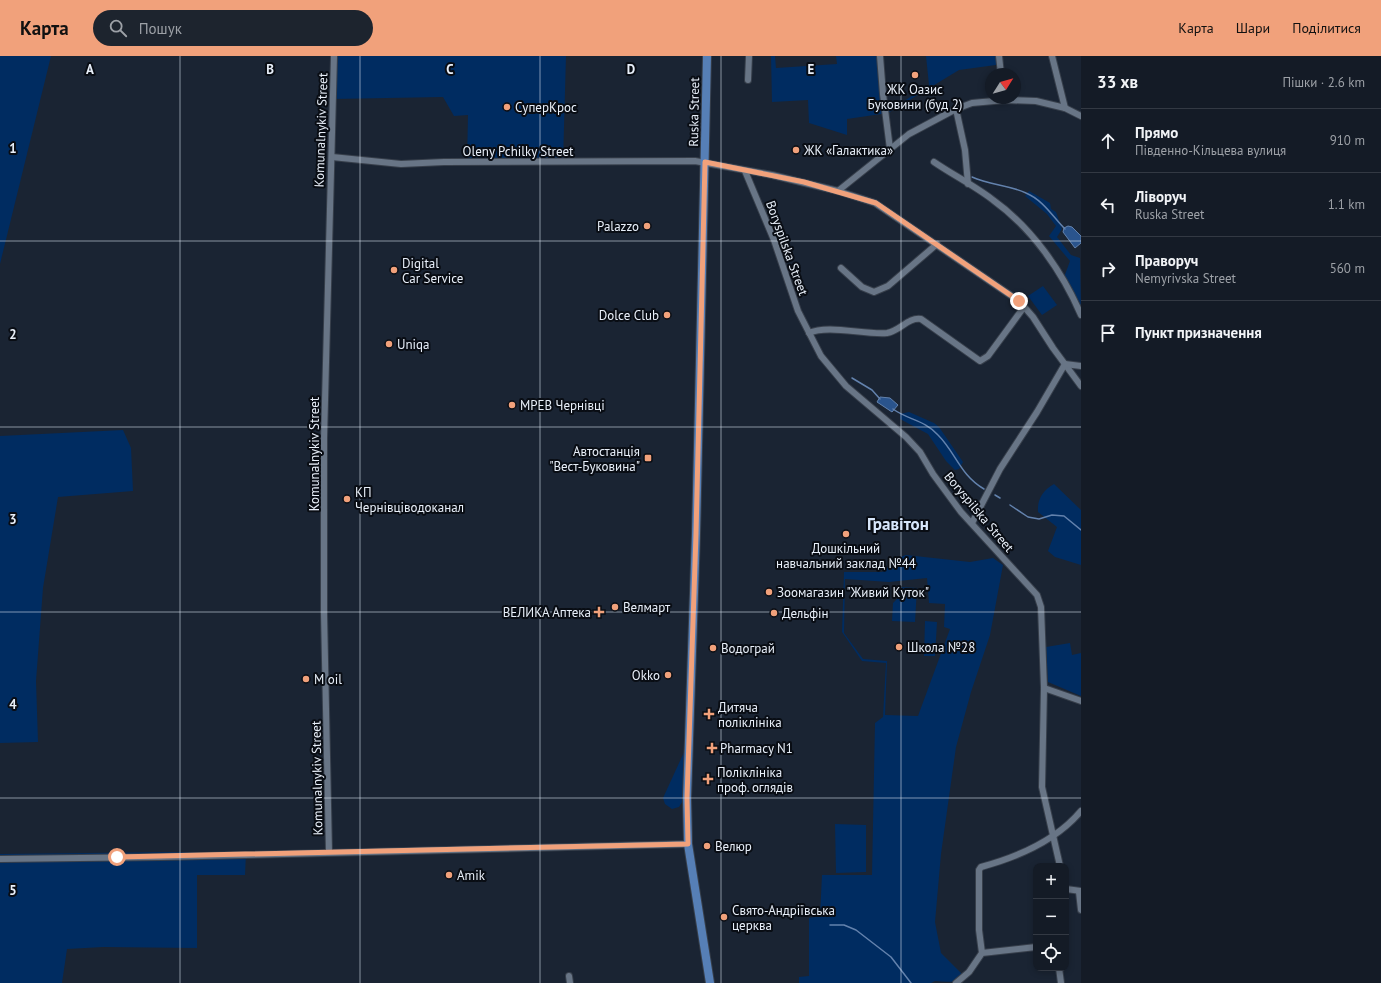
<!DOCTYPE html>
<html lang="uk">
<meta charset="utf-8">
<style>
:root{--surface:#141b26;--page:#1d242e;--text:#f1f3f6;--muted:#9da1a7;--line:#333943;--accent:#f1a17b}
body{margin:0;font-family:"PT Sans",sans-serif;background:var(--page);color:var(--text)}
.controls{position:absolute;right:12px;bottom:12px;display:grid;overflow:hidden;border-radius:8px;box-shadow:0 2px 6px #0003}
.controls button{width:36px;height:36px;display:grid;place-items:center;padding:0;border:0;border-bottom:1px solid var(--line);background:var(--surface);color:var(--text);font:20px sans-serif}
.compass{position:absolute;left:985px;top:12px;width:36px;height:36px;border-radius:50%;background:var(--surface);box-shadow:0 2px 6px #0003;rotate:53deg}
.stop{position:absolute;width:12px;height:12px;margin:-9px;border:3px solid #f1a17b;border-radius:50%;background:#fff}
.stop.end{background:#f1a17b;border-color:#fff;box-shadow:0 1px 4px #0008}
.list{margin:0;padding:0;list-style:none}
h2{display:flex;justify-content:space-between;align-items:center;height:52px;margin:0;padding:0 16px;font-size:17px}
h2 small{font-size:13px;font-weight:400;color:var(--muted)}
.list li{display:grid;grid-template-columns:26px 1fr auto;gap:12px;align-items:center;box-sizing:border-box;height:64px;padding:0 16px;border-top:1px solid var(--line)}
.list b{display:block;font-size:15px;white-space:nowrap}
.list p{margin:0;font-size:13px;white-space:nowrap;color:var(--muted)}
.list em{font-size:13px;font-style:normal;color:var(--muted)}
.icon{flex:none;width:22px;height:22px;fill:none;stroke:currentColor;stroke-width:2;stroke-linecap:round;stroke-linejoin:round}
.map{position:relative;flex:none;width:1081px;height:927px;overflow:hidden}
header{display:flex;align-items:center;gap:24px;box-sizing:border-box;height:56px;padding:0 20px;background:var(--accent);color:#111}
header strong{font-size:19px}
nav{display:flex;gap:22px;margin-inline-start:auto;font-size:14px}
.search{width:280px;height:36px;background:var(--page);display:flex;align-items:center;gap:10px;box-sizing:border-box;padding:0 14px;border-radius:22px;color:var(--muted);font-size:15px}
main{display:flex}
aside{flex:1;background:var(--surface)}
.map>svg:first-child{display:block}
</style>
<header>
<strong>Карта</strong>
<div class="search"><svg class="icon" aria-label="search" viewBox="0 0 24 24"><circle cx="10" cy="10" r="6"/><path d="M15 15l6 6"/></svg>Пошук</div>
<nav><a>Карта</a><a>Шари</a><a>Поділитися</a></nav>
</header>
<main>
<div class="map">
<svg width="1081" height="927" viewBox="0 0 1081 927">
<rect width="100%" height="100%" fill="#1a2433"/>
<!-- green -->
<g fill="#002c61" fill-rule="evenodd">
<path d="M 0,0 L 51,0 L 0,208 Z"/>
<path d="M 333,0 L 566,0 L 563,106 L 467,107 L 468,59 L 454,60 L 443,41 L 332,43 Z"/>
<path d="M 771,0 L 775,0 L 776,12 L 837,8 L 836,0 L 883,0 L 887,56 L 929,29 L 926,0 L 1002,0 L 1003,8 L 959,14 L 888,57 L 847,63 L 847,79 L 809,67 L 808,44 L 772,46 Z"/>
<path d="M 1029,135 L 1050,147 L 1051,153 L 1056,156 L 1062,173 L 1057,181 L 1071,199 L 1080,202 L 1081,255 L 1063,224 L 1070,205 L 1049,180 L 1056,170 L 1047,158 L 1025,140 Z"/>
<path d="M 1043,230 L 1057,249 L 1042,259 L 1028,240 Z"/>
<path d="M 909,356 L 934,367 L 939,371 L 963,406 L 959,413 L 955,414 L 946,405 L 928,378 L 900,363 L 900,358 Z"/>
<path d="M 123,374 L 131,392 L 133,435 L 58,441 L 43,532 L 36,625 L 38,686 L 0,687 L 0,380 Z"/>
<path d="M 1054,428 L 1081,454 L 1081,509 L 1055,501 L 1048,495 L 1057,471 L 1038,456 C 1037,443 1043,434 1054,428 Z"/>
<path d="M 906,499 L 970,506 L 993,502 L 1003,509 L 990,579 L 971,636 L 956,691 L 941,798 L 935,866 L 941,897 L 966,922 C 955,927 946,926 935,925 L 931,927 L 799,927 L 799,921 L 809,920 L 809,862 L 820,860 L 822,819 L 872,819 L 875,667 L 883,661 L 886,607 L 862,605 L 842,576 L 844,516 L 882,516 L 898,502 ZM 927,522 L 929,547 L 945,548 L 944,571 L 950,573 L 918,660 L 885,659 L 887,605 L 863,603 L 844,577 L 845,523 L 889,526 Z"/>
<path d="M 899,531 L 917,532 L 915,566 L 892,565 L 893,547 L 898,542 Z"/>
<path d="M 925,565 L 937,566 L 935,600 L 924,600 Z"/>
<path d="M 1070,587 L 1072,599 L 1081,597 L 1081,640 L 1048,626 L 1046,591 Z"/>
<path d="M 685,694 L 684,743 L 679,751 L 672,753 L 665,748 L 663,742 Z"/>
<path d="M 835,768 L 866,769 L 866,816 L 836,817 Z"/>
<path d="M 173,796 L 246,797 L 245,819 L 197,819 L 197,892 L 103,891 L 67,893 L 62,927 L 0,927 L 0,798 Z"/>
</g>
<!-- water -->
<g fill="#2a548d" stroke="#6382ad">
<path d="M 1068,170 L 1072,171 L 1081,180 L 1081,187 L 1075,192 L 1063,176 L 1064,172 Z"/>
<path d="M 880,341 L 890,342 L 898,349 L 892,356 L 877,346 Z"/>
</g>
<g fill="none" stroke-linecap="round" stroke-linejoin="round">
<!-- stream -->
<g stroke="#6382ad" stroke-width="1.5">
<path d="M 972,121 C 990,129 1009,129 1026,137 C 1043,144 1053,161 1065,173"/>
<path d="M 852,322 L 872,334 L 880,343"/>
<path d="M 893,353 C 908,364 925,364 938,379 C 956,397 960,419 984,433"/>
<path d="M 995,439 L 1000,442"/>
<path d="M 1010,449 L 1028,461 L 1039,463 L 1052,459 L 1064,460 L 1081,474"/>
<path d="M 830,869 L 844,869 L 856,874 L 891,901 L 911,927"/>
</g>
<!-- minor casing -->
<g stroke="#373f4b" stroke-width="8">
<g id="minor">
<path d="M 880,0 L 883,38 L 890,93"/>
<path d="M 999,0 L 1001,18"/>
<path d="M 1052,0 L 1065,52"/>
<path d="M 748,24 L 749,0"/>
<path d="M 956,53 L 965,94 L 968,128"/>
<path d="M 332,101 L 401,108 L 444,106 L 695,105 L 772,119 L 838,135 L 875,147 L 1019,245 L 1033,261 L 1053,292 L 1081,330"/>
<path d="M 934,106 C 953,119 975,130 993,144 C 1032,172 1062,215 1081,259"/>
<path d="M 745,115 L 774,184 L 798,255 L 821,300 L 846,330 L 906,381 L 920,396 L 933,418 L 961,456 L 1037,539 L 1041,551 L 1044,632 L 1042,731 L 1060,810"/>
<path d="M 838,135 L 909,78 L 956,53 L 972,47 L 1005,44 L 1036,45 L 1065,52 L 1081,60"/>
<path d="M 841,212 L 862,231 L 874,236 L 888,230 L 937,188"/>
<path d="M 809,277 C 828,268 864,279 887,277 C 900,275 908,261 921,263 L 980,305 L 988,300 L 1024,251"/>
<path d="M 972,467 L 1000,413 L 1037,356 L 1065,308 L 1081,310"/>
<path d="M 1044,632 L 1081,645"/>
<path d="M 329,796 L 324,557 L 324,383 L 334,0"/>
<path d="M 0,803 L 161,801 L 688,788"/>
<path d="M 1066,833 L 1081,835"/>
<path d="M 1079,836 L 1081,854"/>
<path d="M 982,897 L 979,874 L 979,814 L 981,811 C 1018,801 1056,785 1081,755"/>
<path d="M 1059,912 L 1061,927"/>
<path d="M 569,920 L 570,927"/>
<path d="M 956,927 L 969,916 L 982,897 L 1036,891"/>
</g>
</g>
<!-- major casing -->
<g stroke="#373f4b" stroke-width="10">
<path id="major" d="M 707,0 L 696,478 L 687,742 L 688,788 L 710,927"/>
</g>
<!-- minor -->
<use href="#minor" stroke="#687586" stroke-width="6"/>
<!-- major -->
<use href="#major" stroke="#567fb6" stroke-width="8"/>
</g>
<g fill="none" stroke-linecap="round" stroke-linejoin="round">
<!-- route -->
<path stroke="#f1a17b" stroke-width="5" d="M 117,801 L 688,788 L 687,742 L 696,478 L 705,106 L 804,126 L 876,147 L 1019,245"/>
</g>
<!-- grid -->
<path fill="none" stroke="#e8eff9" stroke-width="1" stroke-opacity="0.55" d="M 180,0 L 180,927M 360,0 L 360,927M 540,0 L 540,927M 721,0 L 721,927M 901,0 L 901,927M 0,185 L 1081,185M 0,371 L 1081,371M 0,556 L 1081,556M 0,742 L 1081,742"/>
<!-- markers -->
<g fill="#f1a17b" stroke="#090d14" stroke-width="1.5">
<circle cx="915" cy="19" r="4"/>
<circle cx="507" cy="51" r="4"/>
<circle cx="796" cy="94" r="4"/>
<circle cx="647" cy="170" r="4"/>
<circle cx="394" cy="214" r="4"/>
<circle cx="667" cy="259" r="4"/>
<circle cx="389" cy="288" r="4"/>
<circle cx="512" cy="349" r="4"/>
<rect x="644" y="398" width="8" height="8" rx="2"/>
<circle cx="347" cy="443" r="4"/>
<circle cx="846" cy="478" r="4"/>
<circle cx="769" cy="536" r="4"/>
<circle cx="615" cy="551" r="4"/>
<path d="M597 550h4v4h4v4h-4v4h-4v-4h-4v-4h4z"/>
<circle cx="774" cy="557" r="4"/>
<circle cx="899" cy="591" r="4"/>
<circle cx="713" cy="592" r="4"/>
<circle cx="668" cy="619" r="4"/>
<circle cx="306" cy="623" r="4"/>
<path d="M707 652h4v4h4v4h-4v4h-4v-4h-4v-4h4z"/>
<path d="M710 686h4v4h4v4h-4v4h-4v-4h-4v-4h4z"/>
<path d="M706 717h4v4h4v4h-4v4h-4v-4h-4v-4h4z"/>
<circle cx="707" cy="790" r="4"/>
<circle cx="449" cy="819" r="4"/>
<circle cx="724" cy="861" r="4"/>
</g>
<g text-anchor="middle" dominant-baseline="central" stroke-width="4" stroke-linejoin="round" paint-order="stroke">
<!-- poi labels -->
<g font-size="13" fill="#e8eff9" stroke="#090d14" text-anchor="start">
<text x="915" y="33" text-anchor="middle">ЖК Оазис<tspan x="915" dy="15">Буковини (буд 2)</tspan></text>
<text x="515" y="51">СуперКрос</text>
<text x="804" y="94">ЖК «Галактика»</text>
<text x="639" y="170" text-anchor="end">Palazzo</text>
<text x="402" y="207">Digital<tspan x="402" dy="15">Car Service</tspan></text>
<text x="659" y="259" text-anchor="end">Dolce Club</text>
<text x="397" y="288">Uniqa</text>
<text x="520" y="349">МРЕВ Чернівці</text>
<text x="640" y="395" text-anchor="end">Автостанція<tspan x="640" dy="15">"Вест-Буковина"</tspan></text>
<text x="355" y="436">КП<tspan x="355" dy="15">Чернівціводоканал</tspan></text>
<text x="846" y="492" text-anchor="middle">Дошкільний<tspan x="846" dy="15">навчальний заклад №44</tspan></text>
<text x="777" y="536">Зоомагазин "Живий Куток"</text>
<text x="623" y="551">Велмарт</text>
<text x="591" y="556" text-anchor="end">ВЕЛИКА Аптека</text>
<text x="782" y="557">Дельфін</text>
<text x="907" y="591">Школа №28</text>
<text x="721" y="592">Водограй</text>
<text x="660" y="619" text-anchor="end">Okko</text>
<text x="314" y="623">M oil</text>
<text x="718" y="651">Дитяча<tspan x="718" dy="15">поліклініка</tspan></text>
<text x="720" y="692">Pharmacy N1</text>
<text x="717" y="716">Поліклініка<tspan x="717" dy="15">проф. оглядів</tspan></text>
<text x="715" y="790">Велюр</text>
<text x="457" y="819">Amik</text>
<text x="732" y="854">Свято-Андріївська<tspan x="732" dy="15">церква</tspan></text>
</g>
<!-- street labels -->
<g font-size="13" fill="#e8eff9" stroke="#090d14">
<text transform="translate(694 56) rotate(-89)">Ruska Street</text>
<text transform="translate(321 74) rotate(-88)">Komunalnykiv Street</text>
<text x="518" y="95">Oleny Pchilky Street</text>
<text transform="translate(787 192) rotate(70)">Boryspilska Street</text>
<text transform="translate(314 398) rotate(-90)">Komunalnykiv Street</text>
<text transform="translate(979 456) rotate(50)">Boryspilska Street</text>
<text transform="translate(317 722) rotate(-91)">Komunalnykiv Street</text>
</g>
<!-- district labels -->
<g font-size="17" font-weight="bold" fill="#d7e6fa" stroke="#090d14">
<text x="898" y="468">Гравітон</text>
</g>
</g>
<g font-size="13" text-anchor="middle" font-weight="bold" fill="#e8eff9" stroke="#090d14" stroke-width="4" stroke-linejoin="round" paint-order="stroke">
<text x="90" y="18">A</text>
<text x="270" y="18">B</text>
<text x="450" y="18">C</text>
<text x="631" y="18">D</text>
<text x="811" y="18">E</text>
<text x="13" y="97">1</text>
<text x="13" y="283">2</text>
<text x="13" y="468">3</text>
<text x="13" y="653">4</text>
<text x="13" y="839">5</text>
</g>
</svg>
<div class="controls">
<button>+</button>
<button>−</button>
<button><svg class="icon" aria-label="locate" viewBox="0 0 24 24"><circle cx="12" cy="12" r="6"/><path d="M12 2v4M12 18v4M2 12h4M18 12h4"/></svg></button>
</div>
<svg class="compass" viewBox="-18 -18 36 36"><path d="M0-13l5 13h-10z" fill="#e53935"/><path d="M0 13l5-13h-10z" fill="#9da1a7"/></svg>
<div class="stop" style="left:117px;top:801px"></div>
<div class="stop end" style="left:1019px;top:245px"></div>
</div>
<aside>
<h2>33 хв<small>Пішки · 2.6 km</small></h2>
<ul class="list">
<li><svg class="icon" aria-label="ahead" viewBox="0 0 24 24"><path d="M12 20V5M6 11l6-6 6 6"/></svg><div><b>Прямо</b><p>Південно-Кільцева вулиця</p></div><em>910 m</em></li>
<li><svg class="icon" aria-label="left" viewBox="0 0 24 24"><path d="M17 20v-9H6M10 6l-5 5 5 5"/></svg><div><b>Ліворуч</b><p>Ruska Street</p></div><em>1.1 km</em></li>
<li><svg class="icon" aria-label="right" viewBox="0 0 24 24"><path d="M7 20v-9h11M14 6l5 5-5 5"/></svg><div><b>Праворуч</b><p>Nemyrivska Street</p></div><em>560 m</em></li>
<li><svg class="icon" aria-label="arrive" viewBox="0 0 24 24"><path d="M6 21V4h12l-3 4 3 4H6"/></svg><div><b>Пункт призначення</b></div></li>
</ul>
</aside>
</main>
